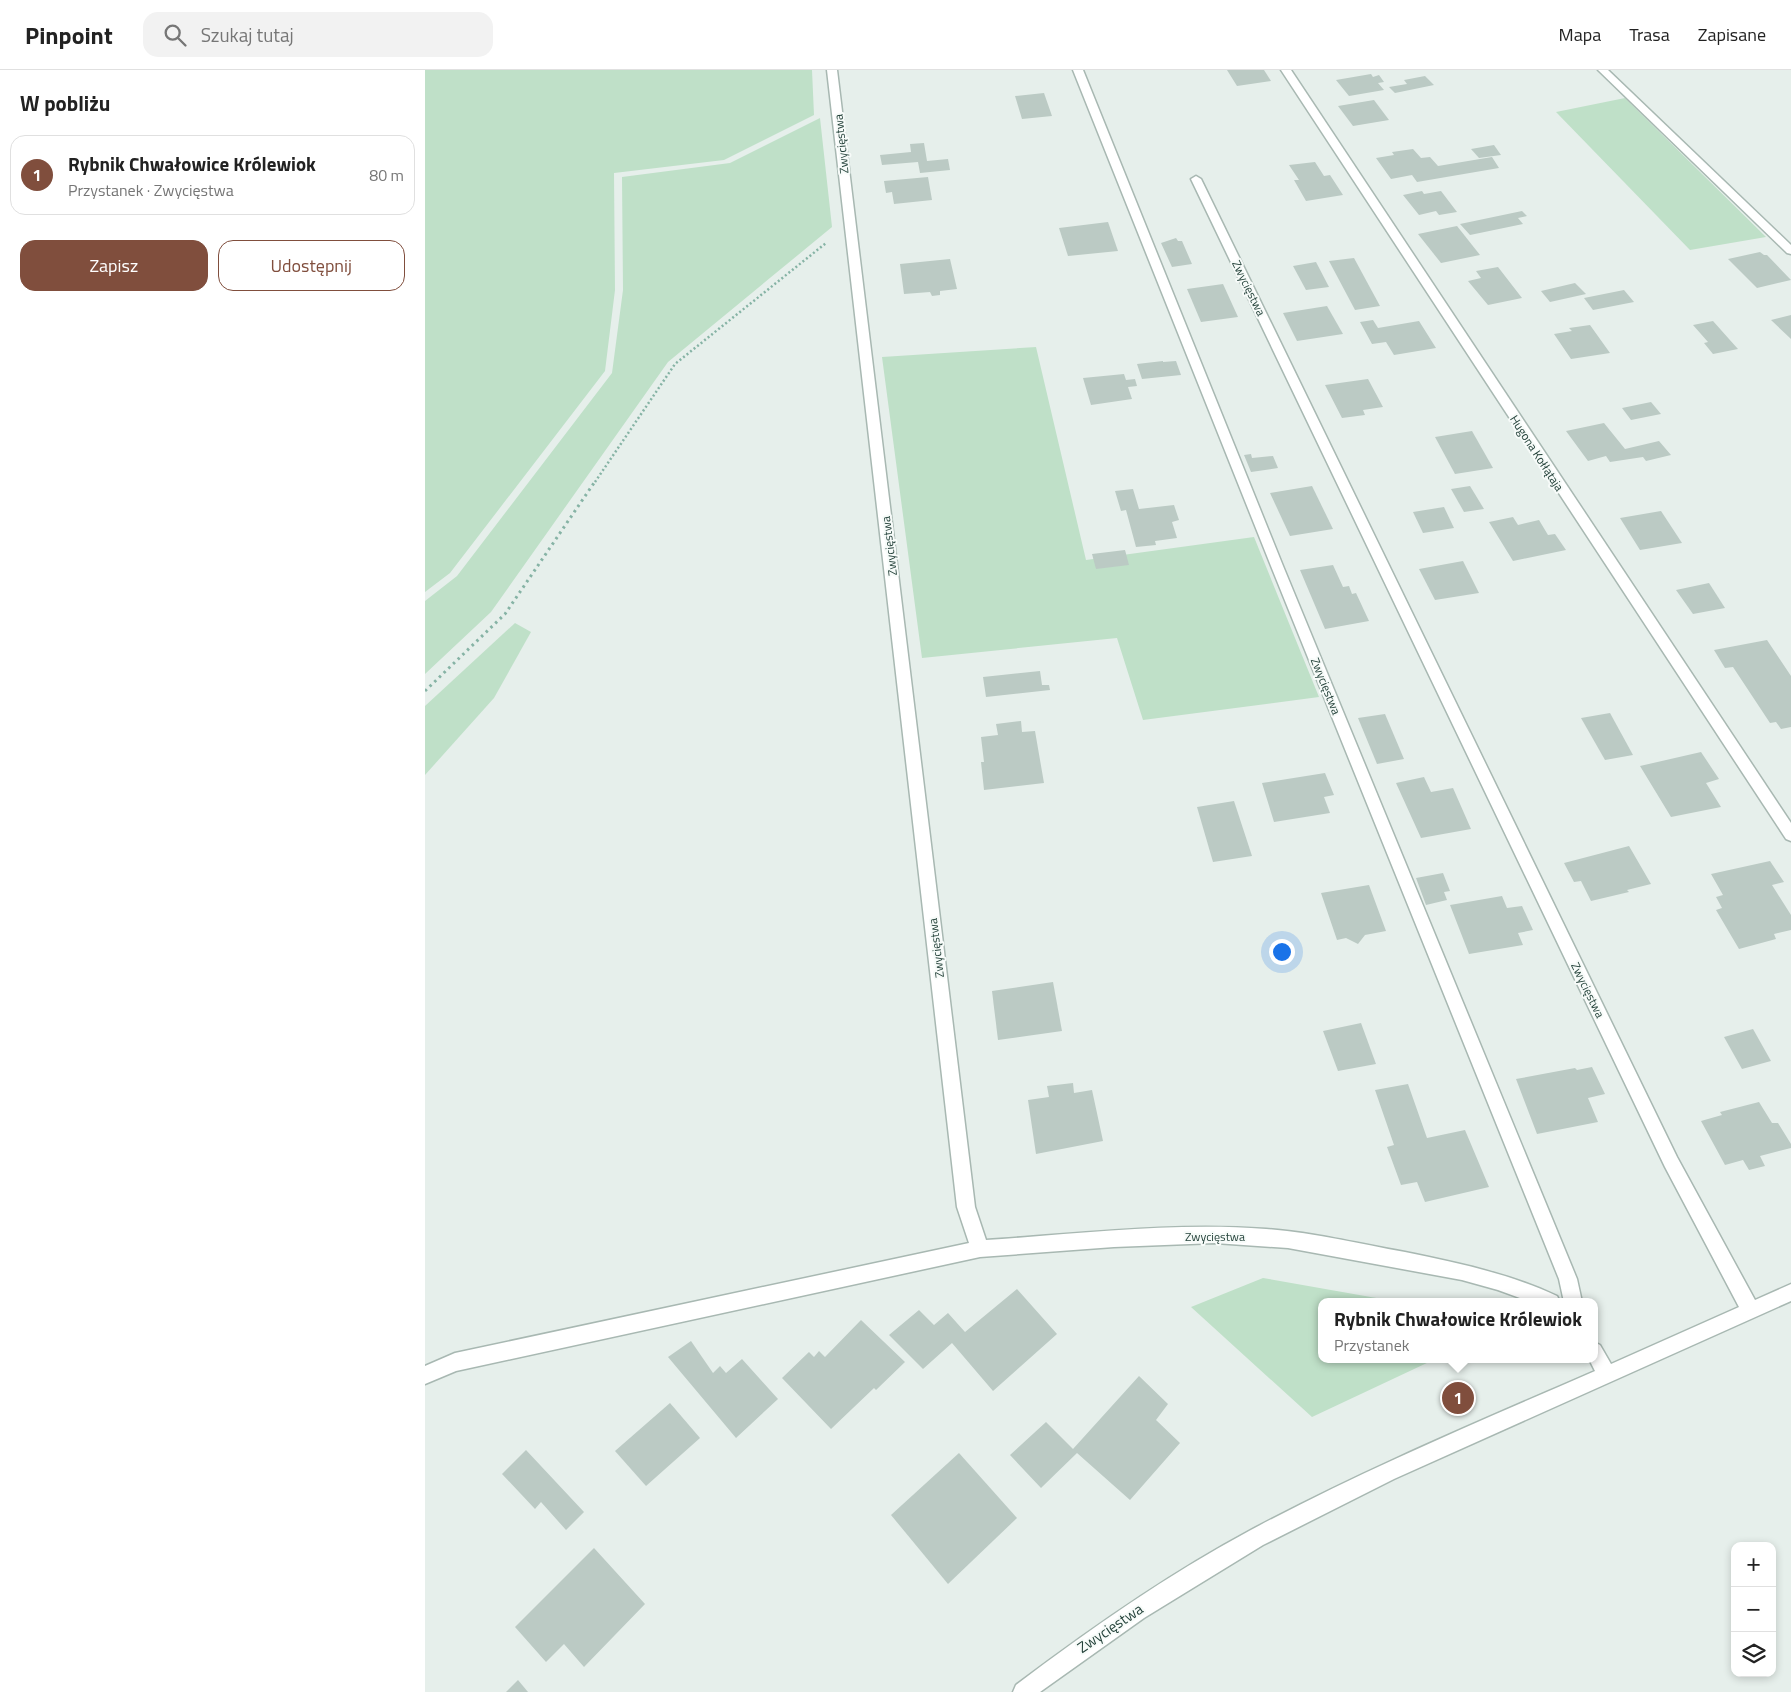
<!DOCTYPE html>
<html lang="pl">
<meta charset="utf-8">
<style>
:root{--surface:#fff;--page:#f2f2f2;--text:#222;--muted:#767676;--line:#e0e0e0;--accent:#804e3d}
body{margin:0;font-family:"Titillium Web",sans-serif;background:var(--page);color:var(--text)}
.controls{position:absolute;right:15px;bottom:15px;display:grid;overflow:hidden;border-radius:10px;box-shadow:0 2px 8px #0003}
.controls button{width:45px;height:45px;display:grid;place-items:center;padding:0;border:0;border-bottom:1px solid var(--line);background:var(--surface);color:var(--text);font:25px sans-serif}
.you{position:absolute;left:856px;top:881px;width:18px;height:18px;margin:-12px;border:4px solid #fff;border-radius:50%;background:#1a73e8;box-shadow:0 0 0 8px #1a73e833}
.badge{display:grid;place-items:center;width:32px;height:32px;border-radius:50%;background:var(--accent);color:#fff;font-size:16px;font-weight:700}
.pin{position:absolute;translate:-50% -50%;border:2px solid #fff;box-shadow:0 1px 5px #0006}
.popup{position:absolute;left:893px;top:1228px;width:280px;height:65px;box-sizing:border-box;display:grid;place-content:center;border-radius:10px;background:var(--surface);filter:drop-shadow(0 1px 4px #0005);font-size:16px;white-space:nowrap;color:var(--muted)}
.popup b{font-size:19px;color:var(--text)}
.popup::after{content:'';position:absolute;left:50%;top:100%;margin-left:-10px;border:10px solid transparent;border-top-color:var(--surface)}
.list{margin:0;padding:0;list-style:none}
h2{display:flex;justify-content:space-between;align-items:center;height:65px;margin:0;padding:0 20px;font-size:21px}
h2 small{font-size:16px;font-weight:400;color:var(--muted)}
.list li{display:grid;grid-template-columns:32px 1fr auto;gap:15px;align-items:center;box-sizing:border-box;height:80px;margin:0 10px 10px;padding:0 10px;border:1px solid var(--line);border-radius:15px}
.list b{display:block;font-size:19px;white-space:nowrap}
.list p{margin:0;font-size:16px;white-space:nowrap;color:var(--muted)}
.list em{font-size:16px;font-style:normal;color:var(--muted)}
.actions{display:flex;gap:10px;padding:15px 20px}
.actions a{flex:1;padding:11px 0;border:1px solid var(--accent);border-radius:15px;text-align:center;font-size:18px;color:var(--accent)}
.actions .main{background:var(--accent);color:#fff}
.icon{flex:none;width:28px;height:28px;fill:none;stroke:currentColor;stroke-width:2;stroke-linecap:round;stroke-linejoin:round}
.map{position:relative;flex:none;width:1366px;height:1622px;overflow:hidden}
header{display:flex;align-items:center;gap:30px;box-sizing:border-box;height:70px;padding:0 25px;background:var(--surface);border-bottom:1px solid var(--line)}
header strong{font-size:24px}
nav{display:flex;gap:28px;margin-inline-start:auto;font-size:18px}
.search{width:350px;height:45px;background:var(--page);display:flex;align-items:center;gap:12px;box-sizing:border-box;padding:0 18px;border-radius:15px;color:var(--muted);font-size:19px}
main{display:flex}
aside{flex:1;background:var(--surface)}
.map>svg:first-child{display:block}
</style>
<header>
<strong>Pinpoint</strong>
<div class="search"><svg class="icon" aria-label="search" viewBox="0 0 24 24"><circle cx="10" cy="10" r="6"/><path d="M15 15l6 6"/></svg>Szukaj tutaj</div>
<nav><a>Mapa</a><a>Trasa</a><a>Zapisane</a></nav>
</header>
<main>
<aside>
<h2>W pobliżu<small></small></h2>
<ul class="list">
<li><span class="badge">1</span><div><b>Rybnik Chwałowice Królewiok</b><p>Przystanek · Zwycięstwa</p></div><em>80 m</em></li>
</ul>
<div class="actions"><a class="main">Zapisz</a><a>Udostępnij</a></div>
</aside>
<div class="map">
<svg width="1366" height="1622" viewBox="0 0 1366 1622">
<rect width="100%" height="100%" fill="#e6efeb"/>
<!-- green -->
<g fill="#bfe0c8">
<path d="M 0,0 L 387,0 L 389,45 L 299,90 L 189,103 L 190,220 L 180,301 L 25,503 L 0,522 Z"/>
<path d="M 1200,28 L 1341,167 L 1265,180 L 1131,42 Z"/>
<path d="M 395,48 L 407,157 L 243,292 L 66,542 L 0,604 L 0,531 L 32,506 L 187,303 L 198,220 L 197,107 L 305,93 Z"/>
<path d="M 611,277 L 661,490 L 829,467 L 894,627 L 718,650 L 692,568 L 497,588 L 457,287 Z"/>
<path d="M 90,553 L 106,562 L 69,628 L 0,705 L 0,636 Z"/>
<path d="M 838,1208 L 974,1232 L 897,1232 L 897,1289 L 1003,1289 L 1004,1292 L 887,1347 L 766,1237 Z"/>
</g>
<!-- building -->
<g fill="#bbcac4">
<path d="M 802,0 L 839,0 L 846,11 L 812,16 Z"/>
<path d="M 946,4 L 948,7 L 954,5 L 959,12 L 953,13 L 959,20 L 924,26 L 911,10 Z"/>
<path d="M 1000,6 L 1009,15 L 970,23 L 964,17 L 982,14 L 979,10 Z"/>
<path d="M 619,23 L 627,46 L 597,49 L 590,26 Z"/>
<path d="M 949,30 L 964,50 L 928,56 L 913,36 Z"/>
<path d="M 499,73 L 502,91 L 523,89 L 525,100 L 495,103 L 493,92 L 457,95 L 455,85 L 486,82 L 485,74 Z"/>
<path d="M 1069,75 L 1076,85 L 1054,88 L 1046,79 Z"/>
<path d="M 988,79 L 996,88 L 1005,87 L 1013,96 L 1067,87 L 1074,98 L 992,112 L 987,105 L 966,109 L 951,88 L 969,85 L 967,82 Z"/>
<path d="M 890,92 L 899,106 L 905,105 L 918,125 L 881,131 L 869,110 L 874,110 L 864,95 Z"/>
<path d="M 503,107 L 507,130 L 469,134 L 467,122 L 461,123 L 459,111 Z"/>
<path d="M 997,121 L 999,124 L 1016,121 L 1032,142 L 1014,145 L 1011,141 L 994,145 L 978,125 Z"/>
<path d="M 1097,141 L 1102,146 L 1093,148 L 1098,154 L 1045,165 L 1035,154 Z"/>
<path d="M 683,152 L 693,181 L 643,186 L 634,158 Z"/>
<path d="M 1032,156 L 1055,185 L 1016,193 L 993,164 Z"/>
<path d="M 751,168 L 753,171 L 757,171 L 767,194 L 747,197 L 736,173 Z"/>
<path d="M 1335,182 L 1339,185 L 1342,185 L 1366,210 L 1332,218 L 1303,189 Z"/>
<path d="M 929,188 L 955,236 L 930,240 L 904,191 Z"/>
<path d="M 525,189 L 532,219 L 515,221 L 515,225 L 507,226 L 505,222 L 479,224 L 475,194 Z"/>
<path d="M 891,192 L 904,217 L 881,220 L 868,196 Z"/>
<path d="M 1073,197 L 1097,228 L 1063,235 L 1043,211 L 1056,208 L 1051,201 Z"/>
<path d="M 1150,213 L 1161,224 L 1125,232 L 1116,221 Z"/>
<path d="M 798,214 L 813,247 L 776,252 L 762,219 Z"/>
<path d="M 1199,220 L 1209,232 L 1168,240 L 1159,228 Z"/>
<path d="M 902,236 L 918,264 L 872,271 L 858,243 Z"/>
<path d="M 1366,245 L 1366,269 L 1346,250 Z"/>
<path d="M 948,250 L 953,258 L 994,251 L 1011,278 L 969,285 L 961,272 L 947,274 L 935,252 Z"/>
<path d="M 1288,251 L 1304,269 L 1313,279 L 1288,284 L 1279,273 L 1283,272 L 1268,255 Z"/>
<path d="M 1165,255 L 1185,283 L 1146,289 L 1129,264 L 1147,261 L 1144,258 Z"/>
<path d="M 738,291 L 738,292 L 751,291 L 756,305 L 717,309 L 712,294 Z"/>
<path d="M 699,304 L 701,310 L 710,309 L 712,316 L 703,317 L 707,329 L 666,335 L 658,308 Z"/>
<path d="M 943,309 L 958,337 L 938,340 L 940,345 L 917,348 L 900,315 Z"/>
<path d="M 1226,332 L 1236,344 L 1206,350 L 1197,338 Z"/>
<path d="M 1179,353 L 1200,379 L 1234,371 L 1246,385 L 1221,391 L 1218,387 L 1185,392 L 1181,386 L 1163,391 L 1141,361 Z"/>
<path d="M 1047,361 L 1068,398 L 1030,404 L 1010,367 Z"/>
<path d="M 826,384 L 827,388 L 848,386 L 853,398 L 826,402 L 819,385 Z"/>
<path d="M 887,416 L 908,459 L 865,466 L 845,423 Z"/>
<path d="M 1045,416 L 1059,439 L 1039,442 L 1026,419 Z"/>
<path d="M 708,419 L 714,439 L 749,435 L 754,450 L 747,452 L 752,468 L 730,471 L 731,475 L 711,477 L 701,440 L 696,441 L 690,421 Z"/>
<path d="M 1019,437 L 1029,458 L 998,463 L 988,442 Z"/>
<path d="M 1236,441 L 1257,473 L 1215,480 L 1195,448 Z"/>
<path d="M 1088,447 L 1093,455 L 1114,450 L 1123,465 L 1130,464 L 1141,480 L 1088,491 L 1064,452 Z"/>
<path d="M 700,480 L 704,495 L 671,499 L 667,484 Z"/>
<path d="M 1038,491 L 1054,523 L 1010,530 L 994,499 Z"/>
<path d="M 908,495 L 918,517 L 924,516 L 927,524 L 931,523 L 944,551 L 900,559 L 875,500 Z"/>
<path d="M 1284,513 L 1300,538 L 1268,544 L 1251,520 Z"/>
<path d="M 1342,570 L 1366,606 L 1366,657 L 1356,659 L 1351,652 L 1345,653 L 1308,597 L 1300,598 L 1289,580 Z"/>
<path d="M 615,601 L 617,615 L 624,615 L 625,620 L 561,627 L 558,607 Z"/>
<path d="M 1185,643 L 1208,685 L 1180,690 L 1156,648 Z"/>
<path d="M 960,644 L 979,689 L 952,694 L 933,648 Z"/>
<path d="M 596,651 L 597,662 L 610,661 L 619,713 L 559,720 L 556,692 L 559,692 L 556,667 L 573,665 L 571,654 Z"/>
<path d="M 1276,682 L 1294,709 L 1281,713 L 1296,737 L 1246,747 L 1215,696 Z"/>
<path d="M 900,703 L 909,725 L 899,727 L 905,743 L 849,752 L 837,713 Z"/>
<path d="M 999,707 L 1006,722 L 1028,718 L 1046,759 L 996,768 L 971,713 Z"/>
<path d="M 809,731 L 827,786 L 788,792 L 772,737 Z"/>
<path d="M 1204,776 L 1226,814 L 1202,820 L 1204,822 L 1166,831 L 1156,811 L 1149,812 L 1139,793 Z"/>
<path d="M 1345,791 L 1359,812 L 1347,815 L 1366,845 L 1366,860 L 1349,864 L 1351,869 L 1314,879 L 1291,840 L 1297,838 L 1291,827 L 1298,825 L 1286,804 Z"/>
<path d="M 1018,803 L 1025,821 L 1019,822 L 1022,830 L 1001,835 L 991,808 Z"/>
<path d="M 944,815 L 961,861 L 940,865 L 933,874 L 921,868 L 912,870 L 896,823 Z"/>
<path d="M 1077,826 L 1082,838 L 1097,836 L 1108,860 L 1093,863 L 1098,875 L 1044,884 L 1025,835 Z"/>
<path d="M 628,912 L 637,961 L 573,970 L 567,921 Z"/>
<path d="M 936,953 L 951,994 L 913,1001 L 898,961 Z"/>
<path d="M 1328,959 L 1346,991 L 1317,999 L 1299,967 Z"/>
<path d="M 1167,997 L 1180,1024 L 1163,1028 L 1173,1052 L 1112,1064 L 1091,1009 L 1150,998 L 1152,1000 Z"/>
<path d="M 648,1013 L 649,1023 L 667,1020 L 678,1071 L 611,1084 L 603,1030 L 624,1027 L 622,1016 Z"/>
<path d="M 983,1014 L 1002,1068 L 1040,1060 L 1064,1117 L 1000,1132 L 992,1112 L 976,1115 L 962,1077 L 969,1075 L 950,1020 Z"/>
<path d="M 1334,1032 L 1347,1053 L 1353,1053 L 1366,1074 L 1366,1078 L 1335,1086 L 1340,1096 L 1324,1100 L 1318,1090 L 1300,1095 L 1276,1051 L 1297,1045 L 1295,1042 Z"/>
<path d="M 592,1219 L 632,1264 L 568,1321 L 527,1273 L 498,1299 L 464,1265 L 494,1240 L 509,1255 L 523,1243 L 540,1262 Z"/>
<path d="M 436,1250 L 480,1292 L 451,1320 L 449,1318 L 406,1359 L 357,1308 L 384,1282 L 389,1287 L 394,1281 L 400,1287 Z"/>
<path d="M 266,1271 L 288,1303 L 295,1296 L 301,1303 L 317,1289 L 353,1329 L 311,1368 L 243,1287 Z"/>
<path d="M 714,1306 L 743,1334 L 731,1350 L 755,1373 L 705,1430 L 652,1383 L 616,1418 L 585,1385 L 621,1352 L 648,1379 Z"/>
<path d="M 245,1333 L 275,1368 L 221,1416 L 190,1381 Z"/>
<path d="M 101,1380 L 159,1442 L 141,1460 L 116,1432 L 110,1439 L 77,1404 Z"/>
<path d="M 534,1383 L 592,1448 L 523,1514 L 466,1445 Z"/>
<path d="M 169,1478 L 220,1534 L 159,1597 L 139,1574 L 121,1592 L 90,1557 Z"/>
<path d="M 93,1610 L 103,1622 L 81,1622 Z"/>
</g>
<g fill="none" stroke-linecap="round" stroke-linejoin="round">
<!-- minor casing -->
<g stroke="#a8b8b2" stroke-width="3">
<g id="minor">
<path d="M 402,0 L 412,0 L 550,1137 L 561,1170 C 654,1164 748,1152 841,1159 C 888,1162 934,1174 980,1182 C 1032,1193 1083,1203 1132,1226 L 1135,1232 L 1106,1232 L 1073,1220 L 1037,1210 L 863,1178 L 790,1173 L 689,1177 L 555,1187 L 31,1301 L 0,1314 L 0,1296 L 30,1283 L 544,1173 L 532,1137 Z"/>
<path d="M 648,0 L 658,0 L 858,496 L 1152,1209 L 1157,1232 L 1139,1232 L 1134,1209 L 846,496 Z"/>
<path d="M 856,0 L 866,0 L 1366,753 L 1366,771 L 1361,769 Z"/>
<path d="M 1173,0 L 1183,0 L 1366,175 L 1366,184 L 1362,183 Z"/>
<path d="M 771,106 L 776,109 L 1252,1087 L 1330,1230 L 1366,1214 L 1366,1231 L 969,1409 L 838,1475 L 719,1548 L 615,1622 L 588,1622 L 591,1615 C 665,1559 742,1505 824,1461 C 936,1401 1053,1352 1170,1301 L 1164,1289 L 1169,1289 L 1169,1272 L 1175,1275 L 1186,1294 L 1314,1237 L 1240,1097 L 766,109 Z"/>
</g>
</g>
<!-- path-far1 -->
<path stroke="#86b3a5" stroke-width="2.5" stroke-dasharray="2 2.5" stroke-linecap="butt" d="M 170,412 L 250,294 L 401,173"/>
<!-- path -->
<path stroke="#86b3a5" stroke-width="3" stroke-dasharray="2.5 4" stroke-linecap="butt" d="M 0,621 L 80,544 L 171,410"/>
<!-- minor -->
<use href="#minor" fill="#fff" fill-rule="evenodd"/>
</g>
<g text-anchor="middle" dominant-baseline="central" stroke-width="4" stroke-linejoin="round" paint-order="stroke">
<!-- street labels -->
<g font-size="12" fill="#24423a" stroke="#f7fbf9">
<text transform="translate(416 74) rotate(-96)">Zwycięstwa</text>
<text transform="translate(824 218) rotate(64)">Zwycięstwa</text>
<text transform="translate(1112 383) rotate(57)">Hugona Kołłątaja</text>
<text transform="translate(464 476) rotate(-97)">Zwycięstwa</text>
<text transform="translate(901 616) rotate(68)">Zwycięstwa</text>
<text transform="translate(511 878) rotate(-97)">Zwycięstwa</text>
<text transform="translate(1163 920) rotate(64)">Zwycięstwa</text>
<text x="790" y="1166">Zwycięstwa</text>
</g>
<!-- near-street labels -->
<g font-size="15" fill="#24423a" stroke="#f7fbf9">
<text transform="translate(685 1558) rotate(-34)">Zwycięstwa</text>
</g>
</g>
</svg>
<div class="controls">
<button>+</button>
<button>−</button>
<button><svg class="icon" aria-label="layers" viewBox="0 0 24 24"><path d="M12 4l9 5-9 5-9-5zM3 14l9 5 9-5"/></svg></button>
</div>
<div class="you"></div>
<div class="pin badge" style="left:1033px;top:1328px">1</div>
<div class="popup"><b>Rybnik Chwałowice Królewiok</b>Przystanek</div>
</div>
</main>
